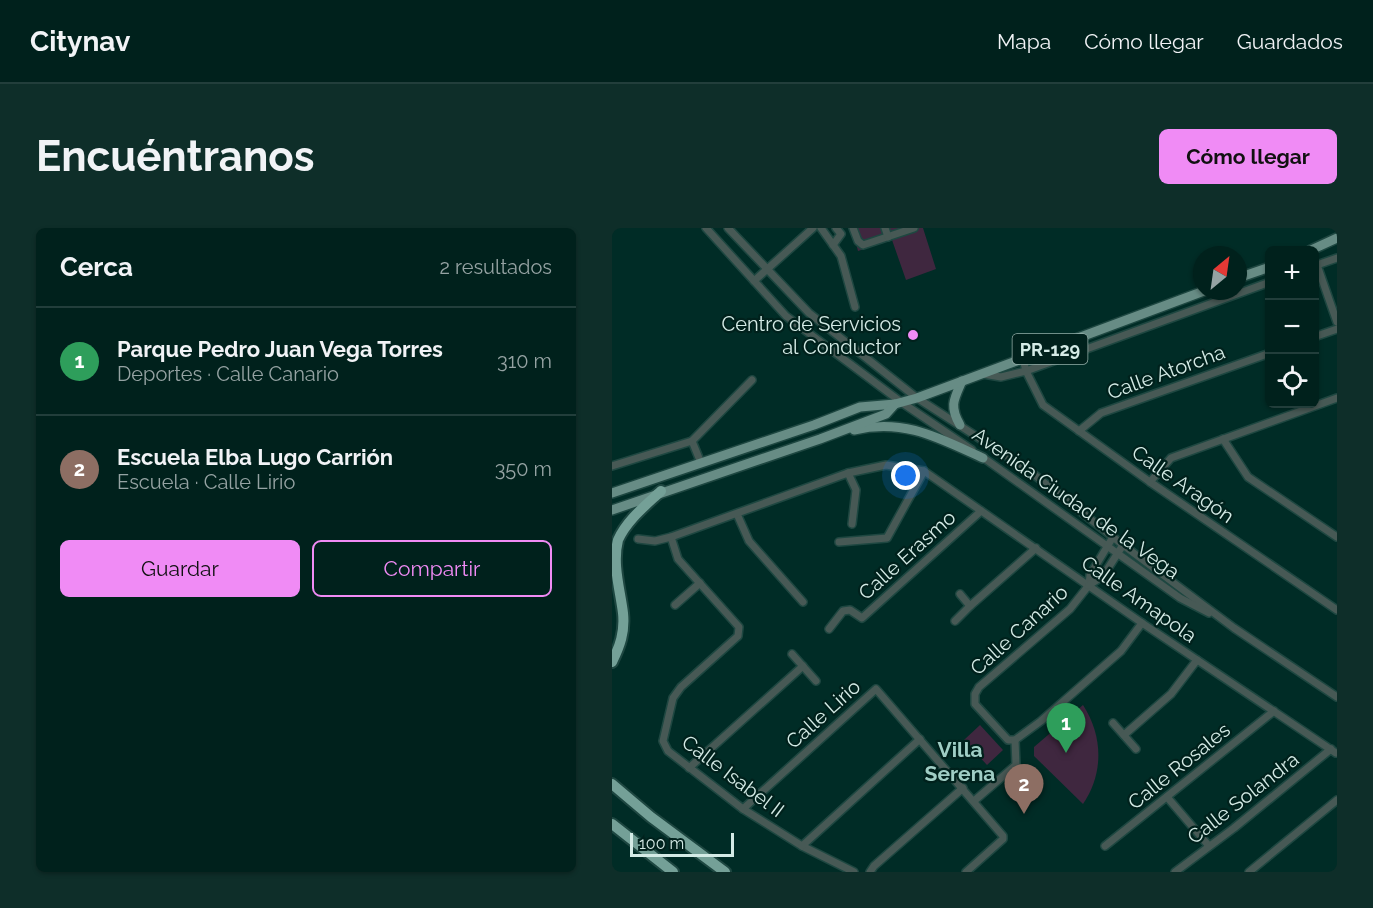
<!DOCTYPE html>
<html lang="es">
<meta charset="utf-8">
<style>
:root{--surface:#00211c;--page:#0e2e29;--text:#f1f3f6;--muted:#95a3a3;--line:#223e3b;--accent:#f08bf5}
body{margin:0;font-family:Raleway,sans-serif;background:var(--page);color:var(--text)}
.controls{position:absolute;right:18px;top:18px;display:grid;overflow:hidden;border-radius:9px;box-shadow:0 2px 4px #0004}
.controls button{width:54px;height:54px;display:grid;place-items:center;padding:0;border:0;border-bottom:2px solid var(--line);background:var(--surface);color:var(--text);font:30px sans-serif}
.compass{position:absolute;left:581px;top:18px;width:54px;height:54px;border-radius:50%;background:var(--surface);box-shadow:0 2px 4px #0004;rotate:29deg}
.scale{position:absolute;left:18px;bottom:15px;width:104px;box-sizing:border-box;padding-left:6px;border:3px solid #d4ebe6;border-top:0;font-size:16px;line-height:21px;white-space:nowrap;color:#d4ebe6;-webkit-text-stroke:4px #00211c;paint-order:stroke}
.you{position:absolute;left:294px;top:248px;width:21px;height:21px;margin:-15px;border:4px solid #fff;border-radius:50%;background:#1a73e8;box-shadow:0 0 0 9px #1a73e833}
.badge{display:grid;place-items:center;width:39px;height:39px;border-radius:50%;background:var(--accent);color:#fff;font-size:20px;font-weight:700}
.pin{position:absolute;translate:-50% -50px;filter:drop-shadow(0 2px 3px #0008)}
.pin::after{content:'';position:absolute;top:32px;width:21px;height:18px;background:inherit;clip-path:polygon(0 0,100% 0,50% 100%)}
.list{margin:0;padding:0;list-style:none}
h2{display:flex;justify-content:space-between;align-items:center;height:78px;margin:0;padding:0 24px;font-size:26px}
h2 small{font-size:20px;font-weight:400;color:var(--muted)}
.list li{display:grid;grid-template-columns:39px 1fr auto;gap:18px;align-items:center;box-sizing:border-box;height:108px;padding:0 24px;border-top:2px solid var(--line)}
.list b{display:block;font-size:22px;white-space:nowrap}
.list p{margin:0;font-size:20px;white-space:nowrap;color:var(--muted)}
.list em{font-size:20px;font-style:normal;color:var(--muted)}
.actions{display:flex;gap:12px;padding:18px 24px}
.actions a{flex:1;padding:14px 0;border:2px solid var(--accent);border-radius:9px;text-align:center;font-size:21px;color:var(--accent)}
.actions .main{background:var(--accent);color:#111}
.icon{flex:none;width:33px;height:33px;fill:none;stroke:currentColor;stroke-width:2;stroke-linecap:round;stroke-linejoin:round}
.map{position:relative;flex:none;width:725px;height:644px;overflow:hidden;border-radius:9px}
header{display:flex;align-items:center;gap:36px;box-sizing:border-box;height:84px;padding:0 30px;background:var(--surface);border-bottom:2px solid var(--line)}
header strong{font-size:28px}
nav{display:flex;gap:33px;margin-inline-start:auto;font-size:21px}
.intro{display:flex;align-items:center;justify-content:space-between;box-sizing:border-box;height:144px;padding:0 36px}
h1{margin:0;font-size:42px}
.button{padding:15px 27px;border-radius:9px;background:var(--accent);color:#111;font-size:21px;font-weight:700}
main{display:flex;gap:36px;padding:0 36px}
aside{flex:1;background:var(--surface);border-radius:9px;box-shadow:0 2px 4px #0004}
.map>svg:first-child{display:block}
</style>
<header>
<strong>Citynav</strong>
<nav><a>Mapa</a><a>Cómo llegar</a><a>Guardados</a></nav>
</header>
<div class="intro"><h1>Encuéntranos</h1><a class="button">Cómo llegar</a></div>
<main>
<aside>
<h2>Cerca<small>2 resultados</small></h2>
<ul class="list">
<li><span class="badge" style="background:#2e9e5b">1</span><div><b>Parque Pedro Juan Vega Torres</b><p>Deportes · Calle Canario</p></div><em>310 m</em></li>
<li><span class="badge" style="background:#8d6e63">2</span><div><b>Escuela Elba Lugo Carrión</b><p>Escuela · Calle Lirio</p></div><em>350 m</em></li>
</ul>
<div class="actions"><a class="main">Guardar</a><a>Compartir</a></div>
</aside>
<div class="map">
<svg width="725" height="644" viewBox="0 0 725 644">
<rect width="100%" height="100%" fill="#002c26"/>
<!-- green -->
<g fill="#3f273f">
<path d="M 240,0 L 311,0 L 324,41 L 294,52 L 280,12 L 246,23 Z"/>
<path d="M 471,477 C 491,508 492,545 471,576 L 422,528 L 422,519 Z"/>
<path d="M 368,497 L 391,522 L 375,537 L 352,512 Z"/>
</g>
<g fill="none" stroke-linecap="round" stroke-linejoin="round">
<!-- minor casing -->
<g stroke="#1e4741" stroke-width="10">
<g id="minor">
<path d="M 94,0 L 174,88 L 289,174 L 360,222"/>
<path d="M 116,0 L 197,85 L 305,170 L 415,241 L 511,317 L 622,400 L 725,469"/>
<path d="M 209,0 L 229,28 L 243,79"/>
<path d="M 241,0 L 246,13 L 251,17 L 302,0"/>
<path d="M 273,0 L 276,9"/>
<path d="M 221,17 L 229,6 L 224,0"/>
<path d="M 705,37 L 725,94"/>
<path d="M 702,38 L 725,30"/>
<path d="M 142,53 L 201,0"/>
<path d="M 702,109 L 725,101"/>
<path d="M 411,131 L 414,143 L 431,177 L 538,254 L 725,382"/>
<path d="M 371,146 L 389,149 L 414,143 L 658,54"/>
<path d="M 467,203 L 489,185 L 658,125"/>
<path d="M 611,211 L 636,249 L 725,309"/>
<path d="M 80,213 L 89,235"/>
<path d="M 369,228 L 568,370 L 597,385"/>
<path d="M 0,238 L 80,213 L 140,152"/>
<path d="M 236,245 L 244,262 L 240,296"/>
<path d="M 538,254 L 559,230 L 725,170"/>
<path d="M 125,286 L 137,313 L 191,374"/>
<path d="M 59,309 L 66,331 L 127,399 L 126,408 L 69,459 L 61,470 L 51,513 L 56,523 L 131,581 L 190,618 L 242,644"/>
<path d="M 501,309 L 478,347 L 477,357 L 458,381 L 367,459 L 363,466 L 363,476 L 396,512 L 403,512 L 429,493 L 509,423 L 530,395"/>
<path d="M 26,311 L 43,313 L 59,309 L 236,245 L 274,237 L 312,243 L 530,395 L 724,525"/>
<path d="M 227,314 L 275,310 L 312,243"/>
<path d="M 477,357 L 491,348 L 511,317"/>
<path d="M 348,366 L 358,378"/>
<path d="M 63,377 L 88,355"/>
<path d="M 343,393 L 358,378 L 424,320"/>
<path d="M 217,401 L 231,383 L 238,382 L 250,390 L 369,283"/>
<path d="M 180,426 L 204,453"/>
<path d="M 501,495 L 524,521"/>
<path d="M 512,507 L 559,466 L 585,432"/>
<path d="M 77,540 L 191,438"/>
<path d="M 555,569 L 597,618"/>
<path d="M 362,573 L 404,537 L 403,512"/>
<path d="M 131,581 L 264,461 L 391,608 L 391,611 L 354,644"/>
<path d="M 190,618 L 308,511"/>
<path d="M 493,618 L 662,483"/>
<path d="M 258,644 L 262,638 L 351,560"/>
<path d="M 563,644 L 622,600 L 719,521"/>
<path d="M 637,644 L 725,572"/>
</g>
</g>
<!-- major casing -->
<g stroke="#1e4741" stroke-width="12">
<g id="major">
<path d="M 699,22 L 725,10"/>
<path d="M 626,50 L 658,39"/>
<path d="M 348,197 C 337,178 342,171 350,153"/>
<path d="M 242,202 C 292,190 327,210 371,230"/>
<path d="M 0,265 L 202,197 L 248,179 L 283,176 L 305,170 L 592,63"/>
<path d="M 0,282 L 208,211 L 274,186 L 283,176"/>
</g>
</g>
<!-- highway casing -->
<g stroke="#1e4741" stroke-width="14">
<g id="highway">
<path d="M 0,434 C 8,418 13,404 11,385 C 8,361 0,336 6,312 C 15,292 33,278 49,263"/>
<path d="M 0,556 L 39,589 L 113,644"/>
<path d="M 0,596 L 61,644"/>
</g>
</g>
<!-- minor -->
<use href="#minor" stroke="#475955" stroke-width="7"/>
<!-- major -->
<use href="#major" stroke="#678c85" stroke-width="9"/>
<!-- highway -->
<use href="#highway" stroke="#74a097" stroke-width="10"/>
</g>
<!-- markers -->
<circle fill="#f08bf5" stroke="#00211c" stroke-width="2" cx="301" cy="107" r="6"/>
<g text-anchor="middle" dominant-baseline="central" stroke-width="4.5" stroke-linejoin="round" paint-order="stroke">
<!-- shield labels -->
<rect fill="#00211c" stroke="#94aea9" stroke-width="1.5" x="400.5" y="106" width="75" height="30" rx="4.5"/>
<g font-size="18" font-weight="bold" fill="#d4ebe6">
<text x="438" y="121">PR-129</text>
</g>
<!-- poi labels -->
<g font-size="20" fill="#d4ebe6" stroke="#00211c" text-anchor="end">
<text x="289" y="96">Centro de Servicios<tspan x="289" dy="23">al Conductor</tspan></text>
</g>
<!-- street labels -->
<g font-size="20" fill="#d4ebe6" stroke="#00211c">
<text transform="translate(554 144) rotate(-20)">Calle Atorcha</text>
<text transform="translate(571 256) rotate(35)">Calle Aragón</text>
<text transform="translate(464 275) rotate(35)">Avenida Ciudad de la Vega</text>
<text transform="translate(295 327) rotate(-42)">Calle Erasmo</text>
<text transform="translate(527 371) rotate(35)">Calle Amapola</text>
<text transform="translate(407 402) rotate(-42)">Calle Canario</text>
<text transform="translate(211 486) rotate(-42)">Calle Lirio</text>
<text transform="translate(567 538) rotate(-39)">Calle Rosales</text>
<text transform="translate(121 548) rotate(37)">Calle Isabel II</text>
<text transform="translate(631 570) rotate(-38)">Calle Solandra</text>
</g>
<!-- neighbourhood labels -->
<g font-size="21" font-weight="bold" fill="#a0cec5" stroke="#00211c">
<text x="348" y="521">Villa<tspan x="348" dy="24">Serena</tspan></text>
</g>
</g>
</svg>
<div class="controls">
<button>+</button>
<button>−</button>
<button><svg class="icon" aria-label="locate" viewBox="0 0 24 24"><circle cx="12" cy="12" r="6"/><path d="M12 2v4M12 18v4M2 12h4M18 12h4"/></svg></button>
</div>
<svg class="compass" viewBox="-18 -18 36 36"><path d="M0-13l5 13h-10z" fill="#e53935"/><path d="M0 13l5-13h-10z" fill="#95a3a3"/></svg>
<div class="scale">100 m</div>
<div class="you"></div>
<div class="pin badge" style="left:454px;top:525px;background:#2e9e5b">1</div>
<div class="pin badge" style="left:412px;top:586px;background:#8d6e63">2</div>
</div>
</main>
